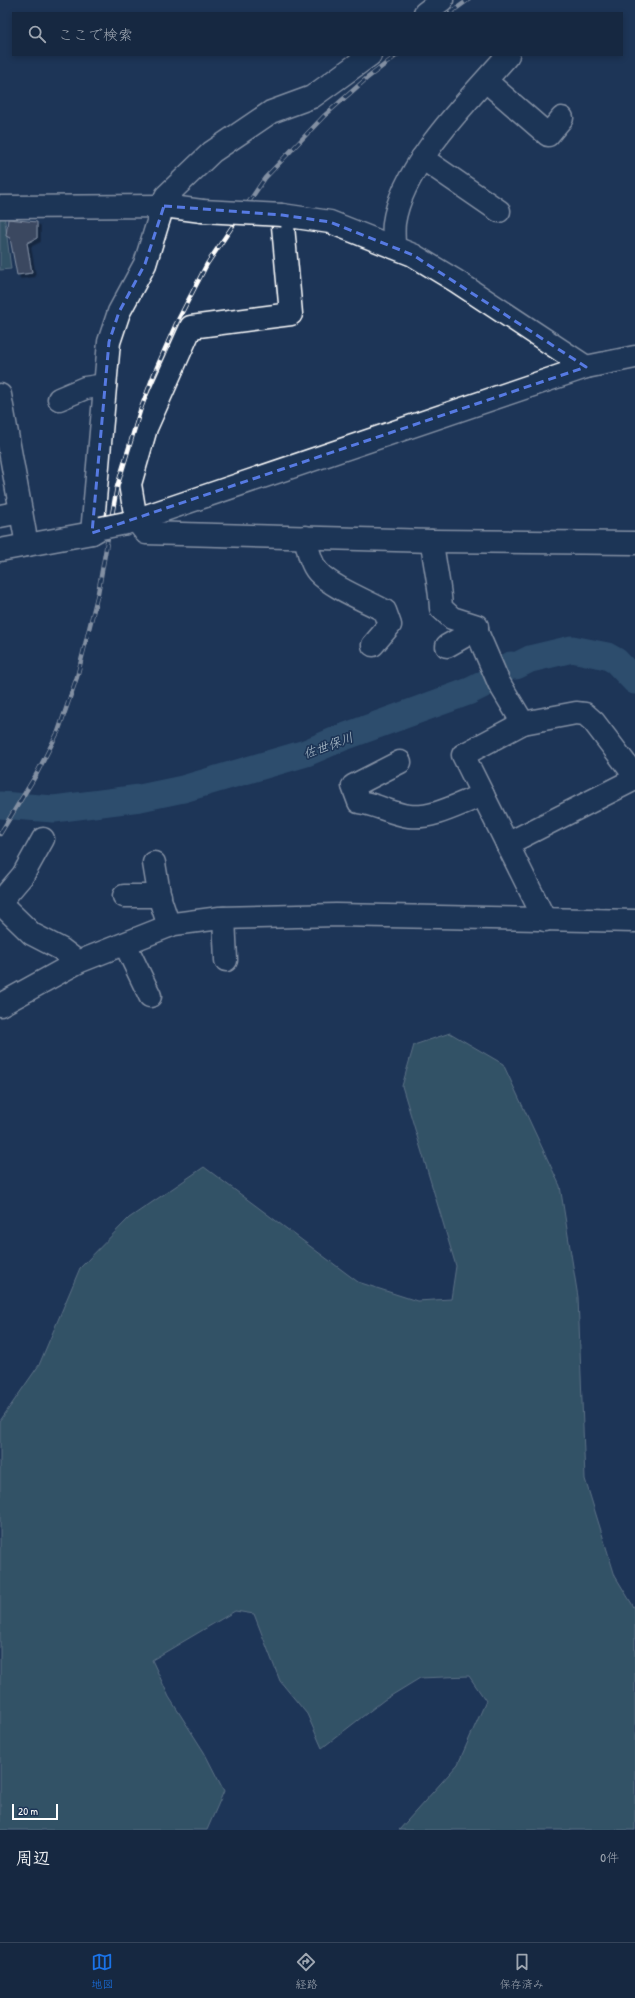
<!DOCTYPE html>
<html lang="ja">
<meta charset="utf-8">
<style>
:root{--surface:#162841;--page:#23344c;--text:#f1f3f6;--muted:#9ea6b1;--line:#35445a;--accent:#1a73e8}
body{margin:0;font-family:"Patrick Hand","Klee One",sans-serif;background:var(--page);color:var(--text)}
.scale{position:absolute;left:12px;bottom:10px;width:46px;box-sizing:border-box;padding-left:4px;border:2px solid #fff;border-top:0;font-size:11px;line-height:14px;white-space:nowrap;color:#fff;-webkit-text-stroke:3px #1d3557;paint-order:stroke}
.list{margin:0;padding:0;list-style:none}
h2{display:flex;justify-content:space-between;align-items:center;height:52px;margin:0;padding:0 16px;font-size:17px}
h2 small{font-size:13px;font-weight:400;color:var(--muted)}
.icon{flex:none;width:22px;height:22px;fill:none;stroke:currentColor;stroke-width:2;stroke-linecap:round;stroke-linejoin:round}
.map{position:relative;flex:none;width:635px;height:1830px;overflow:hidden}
.search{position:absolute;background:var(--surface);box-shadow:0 2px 6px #0003;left:12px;right:12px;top:12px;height:44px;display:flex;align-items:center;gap:10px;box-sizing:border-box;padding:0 14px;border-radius:0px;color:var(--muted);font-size:15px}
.sheet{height:112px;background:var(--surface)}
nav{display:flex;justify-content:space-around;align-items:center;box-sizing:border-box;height:56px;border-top:1px solid var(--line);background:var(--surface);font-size:11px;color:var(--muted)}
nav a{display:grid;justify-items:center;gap:2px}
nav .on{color:var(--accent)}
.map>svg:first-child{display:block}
</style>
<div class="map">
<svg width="635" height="1830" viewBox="0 0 635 1830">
<defs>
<filter id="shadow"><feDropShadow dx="3.5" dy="3.5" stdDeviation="0" flood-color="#0009"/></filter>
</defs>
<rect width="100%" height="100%" fill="#1d3557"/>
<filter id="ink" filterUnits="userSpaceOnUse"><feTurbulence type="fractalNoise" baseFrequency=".025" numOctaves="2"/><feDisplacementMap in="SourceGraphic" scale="8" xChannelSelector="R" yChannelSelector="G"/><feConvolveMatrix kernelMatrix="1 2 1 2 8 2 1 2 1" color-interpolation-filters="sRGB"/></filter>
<g filter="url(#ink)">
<!-- green -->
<g fill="#4d7478" stroke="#a6babc">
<path d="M 0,212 L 4,213 L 11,269 L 0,270 Z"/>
<path d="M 450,1033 L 503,1064 L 560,1186 L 578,1297 L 585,1479 L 615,1576 L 635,1609 L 635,1830 L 399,1830 L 458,1764 L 486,1701 L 469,1676 L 420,1678 L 384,1700 L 322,1748 L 307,1714 L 280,1681 L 254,1614 L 235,1611 L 152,1660 L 169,1697 L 204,1752 L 224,1791 L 207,1830 L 0,1830 L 0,1421 L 39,1365 L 80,1268 L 129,1218 L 204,1167 L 358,1282 L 417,1301 L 451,1299 L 456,1266 L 402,1086 L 414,1045 Z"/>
</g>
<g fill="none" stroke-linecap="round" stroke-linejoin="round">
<!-- river -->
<path stroke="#406b87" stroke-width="27" d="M 0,805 L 54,809 L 140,798 L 183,789 L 306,753 L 341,738 L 470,691 L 484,684 L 511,665 L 516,666 L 530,659 L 572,649 L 607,656 L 616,661 L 635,681"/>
</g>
<!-- building -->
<path fill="#615f6c" stroke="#fff" filter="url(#shadow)" d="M 8,219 L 37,222 L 37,238 L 27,243 L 32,273 L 17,275 L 10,238 L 6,236 Z"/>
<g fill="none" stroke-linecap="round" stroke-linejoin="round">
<!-- minor casing -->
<g stroke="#fff" stroke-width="25">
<g id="minor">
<path d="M 425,13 L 442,0"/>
<path d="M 486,81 L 548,135 L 562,118"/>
<path d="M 422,158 L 499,211"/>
<path d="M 0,207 L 164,206 L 202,211"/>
<path d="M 394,247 C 394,239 393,231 394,223 C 402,165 471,98 508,55"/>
<path d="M 586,367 L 456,281 L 413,255 L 330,222 L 282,215 L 291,314 L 191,327 L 146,428 L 130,484 L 136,520 L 146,533 L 432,541 L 635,543"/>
<path d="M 0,395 L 27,545"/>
<path d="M 59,399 L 85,388 L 105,385"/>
<path d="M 0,516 L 21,512"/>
<path d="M 126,523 L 586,367 L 635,357"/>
<path d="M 92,533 L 109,342 L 119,312 L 145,264 L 166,196 L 212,152 L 271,112 L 312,97 L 370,55"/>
<path d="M 305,537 C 308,548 310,563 318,572 C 333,588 365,600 385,611 L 390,625 L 373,645"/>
<path d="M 432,541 C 434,563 440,585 441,608 L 452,618 L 477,626 L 477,632 L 499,683 L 523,723 L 463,755 L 545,920"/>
<path d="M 0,550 L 92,533 L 101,528"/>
<path d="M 447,646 L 477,629"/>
<path d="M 523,723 L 576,713 L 585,714 L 594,722 L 635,776"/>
<path d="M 400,762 L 353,786 L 359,802 C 376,804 392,814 409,816 C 434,819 460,803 483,795"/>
<path d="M 507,844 L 635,779"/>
<path d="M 154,863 L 160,899 L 169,926"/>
<path d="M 124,896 L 160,896"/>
<path d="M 0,902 L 23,875 L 43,839"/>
<path d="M 0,903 L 32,934 L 61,949 L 78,962"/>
<path d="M 224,918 L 226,960"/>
<path d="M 125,944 L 150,996"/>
<path d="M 0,1005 L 78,962 L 174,924 L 220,918 L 336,915 L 635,921"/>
</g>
</g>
<!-- minor -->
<use href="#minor" stroke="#1d3557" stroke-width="22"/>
<!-- rail casing -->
<g stroke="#fff" stroke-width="4.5">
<g id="rail">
<path d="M 450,13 L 468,0"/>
<path d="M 0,834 L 36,775 L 58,732 L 77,677 L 98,593 L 117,487 L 140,411 L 154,374 L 176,324 L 207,264 L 265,178 L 324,116 L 366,79 L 397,55"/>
</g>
</g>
<!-- rail -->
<use href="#rail" stroke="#1d3557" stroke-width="3" stroke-dasharray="9" stroke-linecap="butt"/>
<!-- minor-bridge casing -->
<g stroke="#fff" stroke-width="25" stroke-linecap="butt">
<g id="minor-bridge">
<path d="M 202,211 L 282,215"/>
<path d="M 101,528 L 126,523"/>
</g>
</g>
<!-- minor-bridge -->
<use href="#minor-bridge" stroke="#1d3557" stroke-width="22"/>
</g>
</g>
<!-- marked area -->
<path d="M0 0H635V1830H0ZM 164,206 L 282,215 L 330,222 L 413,255 L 586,367 L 92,533 L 109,342 L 119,312 L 145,264 Z" fill="#1d3557" fill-opacity=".55" fill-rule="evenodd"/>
<path fill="none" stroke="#567ae2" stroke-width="3" stroke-dasharray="8 5" stroke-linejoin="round" d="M 164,206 L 282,215 L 330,222 L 413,255 L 586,367 L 92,533 L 109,342 L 119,312 L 145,264 Z"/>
<g text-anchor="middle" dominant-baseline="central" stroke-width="3.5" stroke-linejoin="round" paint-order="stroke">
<!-- water labels -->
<g font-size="13" font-style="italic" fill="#b3c4cf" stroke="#1d3557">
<text transform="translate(328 745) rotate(-20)">佐世保川</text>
</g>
</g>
</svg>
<div class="scale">20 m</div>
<div class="search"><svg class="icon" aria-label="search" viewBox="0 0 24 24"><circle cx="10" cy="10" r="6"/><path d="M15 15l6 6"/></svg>ここで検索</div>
</div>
<section class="sheet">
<h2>周辺<small>0件</small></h2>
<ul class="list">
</ul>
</section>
<nav>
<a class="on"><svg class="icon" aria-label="map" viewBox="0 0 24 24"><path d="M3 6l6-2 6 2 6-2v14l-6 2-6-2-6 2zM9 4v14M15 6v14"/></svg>地図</a>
<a><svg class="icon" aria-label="directions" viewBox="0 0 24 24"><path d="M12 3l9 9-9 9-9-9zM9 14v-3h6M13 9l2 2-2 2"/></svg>経路</a>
<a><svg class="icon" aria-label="saved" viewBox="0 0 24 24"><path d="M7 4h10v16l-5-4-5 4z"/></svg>保存済み</a>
</nav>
